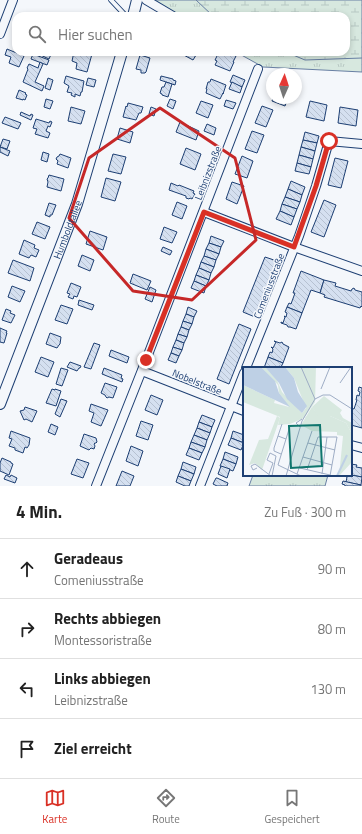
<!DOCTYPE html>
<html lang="de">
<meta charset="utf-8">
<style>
:root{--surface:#fff;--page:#f6f6f6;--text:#222;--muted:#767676;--line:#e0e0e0;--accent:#d93025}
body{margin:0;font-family:"Titillium Web",sans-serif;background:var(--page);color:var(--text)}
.compass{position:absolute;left:266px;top:68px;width:36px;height:36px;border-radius:50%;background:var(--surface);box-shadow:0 2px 6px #0003;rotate:3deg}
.stop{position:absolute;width:12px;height:12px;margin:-9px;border:3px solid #d93025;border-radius:50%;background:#fff}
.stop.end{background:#d93025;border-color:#fff;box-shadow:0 1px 4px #0008}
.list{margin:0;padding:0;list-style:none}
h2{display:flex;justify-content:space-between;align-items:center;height:52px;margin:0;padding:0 16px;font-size:17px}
h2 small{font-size:13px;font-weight:400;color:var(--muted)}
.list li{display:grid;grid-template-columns:26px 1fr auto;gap:12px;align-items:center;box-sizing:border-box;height:60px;padding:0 16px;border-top:1px solid var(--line)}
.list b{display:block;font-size:15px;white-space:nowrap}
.list p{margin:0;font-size:13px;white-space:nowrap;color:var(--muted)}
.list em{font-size:13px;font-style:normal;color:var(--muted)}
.icon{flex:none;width:22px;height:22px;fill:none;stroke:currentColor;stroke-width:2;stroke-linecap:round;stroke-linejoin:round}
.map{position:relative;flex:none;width:362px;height:486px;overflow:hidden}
.search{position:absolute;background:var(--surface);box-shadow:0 2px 6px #0003;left:12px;right:12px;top:12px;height:44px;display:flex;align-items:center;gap:10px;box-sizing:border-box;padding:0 14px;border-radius:12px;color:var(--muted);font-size:15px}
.sheet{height:292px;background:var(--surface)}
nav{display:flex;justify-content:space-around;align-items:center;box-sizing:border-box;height:56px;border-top:1px solid var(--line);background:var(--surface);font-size:11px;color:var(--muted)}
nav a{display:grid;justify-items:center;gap:2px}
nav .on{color:var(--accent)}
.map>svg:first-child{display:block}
</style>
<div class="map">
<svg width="362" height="486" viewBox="0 0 362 486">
<defs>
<pattern id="grass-tufts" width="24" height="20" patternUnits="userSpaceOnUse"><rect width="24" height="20" fill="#d7e8df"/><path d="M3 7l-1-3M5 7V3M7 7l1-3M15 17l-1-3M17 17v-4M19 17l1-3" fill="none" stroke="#b8c8c3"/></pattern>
<pattern id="wetland-marsh" width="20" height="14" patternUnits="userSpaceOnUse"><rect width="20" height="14" fill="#d7e8df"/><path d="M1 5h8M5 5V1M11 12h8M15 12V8" fill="none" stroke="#b8c8c3"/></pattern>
<pattern id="building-back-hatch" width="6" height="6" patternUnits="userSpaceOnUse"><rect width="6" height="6" fill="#d5e0f0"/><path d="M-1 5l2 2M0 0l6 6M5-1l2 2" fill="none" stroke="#b6c1d1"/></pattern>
</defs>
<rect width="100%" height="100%" fill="#f4f7fb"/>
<!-- grass -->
<g fill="url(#grass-tufts)" stroke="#687fa3">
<path d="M 146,0 L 362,0 L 362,72 L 263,67 L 236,52 L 346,52 L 346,16 L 174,16 Z"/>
<path d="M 253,475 L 328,475 L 325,486 L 249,486 Z"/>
</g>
<!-- wetland -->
<path fill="url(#wetland-marsh)" stroke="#687fa3" d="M 196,0 L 362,0 L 362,58 L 305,60 L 286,52 L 346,52 L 346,16 L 213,16 Z"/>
<!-- building -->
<g fill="url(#building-back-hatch)" stroke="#1d3f73">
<path d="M 7,49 L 24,56 L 19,67 L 9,63 L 11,57 L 5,55 Z"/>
<path d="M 34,52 L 52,52 L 49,59 Z"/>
<path d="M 74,52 L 83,52 L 92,54 L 87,72 L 76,69 L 77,63 L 72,61 Z"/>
<path d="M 180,52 L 198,52 L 193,60 L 180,53 Z"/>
<path d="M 220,52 L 224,52 L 236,56 L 233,62 L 234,62 L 230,71 L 215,65 L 217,61 L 215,60 L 218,54 L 219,55 Z"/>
<path d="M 33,54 L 49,60 L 47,65 L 31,59 Z"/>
<path d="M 140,55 L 150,58 L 146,72 L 145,73 L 141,73 L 141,70 L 136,69 Z"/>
<path d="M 40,62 L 43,64 L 35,82 L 44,86 L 42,91 L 23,82 L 28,69 L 27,68 L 29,64 L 38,68 Z"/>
<path d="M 233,75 L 245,80 L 242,87 L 230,82 Z"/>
<path d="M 66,76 L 84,81 L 82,92 L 81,92 L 80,96 L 75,94 L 75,97 L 71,95 L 72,93 L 67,92 L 69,86 L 64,83 Z"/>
<path d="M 161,76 L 173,79 L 173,80 L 176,81 L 175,85 L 160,80 Z"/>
<path d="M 48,78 L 53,80 L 50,90 L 45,88 Z"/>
<path d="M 88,78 L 96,80 L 94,87 L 86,85 Z"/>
<path d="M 211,79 L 226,85 L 223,94 L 223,93 L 220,99 L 206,93 L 207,89 L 206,89 L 208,82 L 210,82 Z"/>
<path d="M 166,82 L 172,84 L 168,97 L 162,95 L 162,94 L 160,93 L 162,87 L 164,87 Z"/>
<path d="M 232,82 L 242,87 L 240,93 L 229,89 Z"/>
<path d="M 19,90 L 26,93 L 25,94 L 27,95 L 25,100 L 23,99 L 23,100 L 16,98 Z"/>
<path d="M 273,98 L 288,98 L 285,106 L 272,101 Z"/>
<path d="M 46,99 L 53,101 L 50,109 L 44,107 Z"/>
<path d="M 170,99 L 176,101 L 173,109 L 167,106 Z"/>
<path d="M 226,100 L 236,103 L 233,109 L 224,106 Z"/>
<path d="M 201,101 L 213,105 L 208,118 L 196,113 Z"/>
<path d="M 310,101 L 327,105 L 324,121 L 306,117 Z"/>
<path d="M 128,103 L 143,107 L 141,113 L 139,113 L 136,120 L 123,117 L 126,106 L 127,107 Z"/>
<path d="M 262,106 L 273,110 L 266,127 L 255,123 Z"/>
<path d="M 71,107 L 85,111 L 81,124 L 68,121 Z"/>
<path d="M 151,107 L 156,109 L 154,116 L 149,114 Z"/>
<path d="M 340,107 L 358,110 L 356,126 L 338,123 Z"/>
<path d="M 21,112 L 30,116 L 31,114 L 33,115 L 31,120 L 20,115 Z"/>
<path d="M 5,117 L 21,123 L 18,129 L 2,123 Z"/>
<path d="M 36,119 L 49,123 L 50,121 L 52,122 L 50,127 L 48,126 L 46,131 L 50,133 L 48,138 L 35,134 L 37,129 L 33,128 Z"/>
<path d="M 180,122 L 199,131 L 196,140 L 176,132 Z"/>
<path d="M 207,124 L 216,128 L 214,135 L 204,131 Z"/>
<path d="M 120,128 L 133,132 L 130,143 L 117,139 Z"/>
<path d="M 252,131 L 264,135 L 257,153 L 245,149 Z"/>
<path d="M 305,132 L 319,136 L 317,143 L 303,140 Z"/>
<path d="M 3,139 L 10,141 L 7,149 L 0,147 Z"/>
<path d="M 303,140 L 317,143 L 315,151 L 301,147 Z"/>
<path d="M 0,147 L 10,151 L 8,156 L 0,152 Z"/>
<path d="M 301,147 L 315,151 L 313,159 L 299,155 Z"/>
<path d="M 186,148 L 201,154 L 195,170 L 180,164 Z"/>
<path d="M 43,152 L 49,154 L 47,162 L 41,160 Z"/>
<path d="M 60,154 L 71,158 L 68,168 L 57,164 L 58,161 L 56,159 L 57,157 L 59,156 Z"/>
<path d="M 113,154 L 126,157 L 121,174 L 108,171 Z"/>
<path d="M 299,155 L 313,159 L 311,167 L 297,163 Z"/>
<path d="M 242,156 L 253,161 L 247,178 L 235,174 Z"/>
<path d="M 335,158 L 348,161 L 341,188 L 328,185 Z"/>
<path d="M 297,163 L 311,167 L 309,174 L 295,171 Z"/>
<path d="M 49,175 L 64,179 L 61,191 L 47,187 L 48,182 L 47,179 L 48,178 Z"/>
<path d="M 106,178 L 121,182 L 115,201 L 101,197 Z"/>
<path d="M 291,181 L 305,187 L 302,195 L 288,189 Z"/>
<path d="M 232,182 L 244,186 L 237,204 L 226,199 Z"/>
<path d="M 171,183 L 178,186 L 179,185 L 194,191 L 193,193 L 195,194 L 192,199 L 190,198 L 189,199 L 186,198 L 186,196 L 169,190 Z"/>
<path d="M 288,189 L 302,195 L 300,202 L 285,197 Z"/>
<path d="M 285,197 L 300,202 L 297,209 L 282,204 Z"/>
<path d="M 324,200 L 336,205 L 324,237 L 311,232 Z"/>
<path d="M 177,202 L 187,206 L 182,219 L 172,215 Z"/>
<path d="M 49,203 L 56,205 L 52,215 L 50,215 L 50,217 L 45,215 Z"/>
<path d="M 282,204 L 297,209 L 294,217 L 280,211 Z"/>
<path d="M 280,211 L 294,217 L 291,225 L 276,219 Z"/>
<path d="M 37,222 L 50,227 L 45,239 L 32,234 Z"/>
<path d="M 164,227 L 177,232 L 172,243 L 160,239 Z"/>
<path d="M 90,231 L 107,237 L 103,250 L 86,244 Z"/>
<path d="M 211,236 L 224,241 L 221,247 L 209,243 Z"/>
<path d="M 24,240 L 35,245 L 34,248 L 39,250 L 36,257 L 31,255 L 29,258 L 19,254 Z"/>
<path d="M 209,243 L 221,247 L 219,254 L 206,249 Z"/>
<path d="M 163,247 L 172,251 L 170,255 L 161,251 Z"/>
<path d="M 206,249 L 219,254 L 216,260 L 204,256 Z"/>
<path d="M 82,255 L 94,260 L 90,271 L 78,266 Z"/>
<path d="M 204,256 L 216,260 L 214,267 L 201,262 Z"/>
<path d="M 265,257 L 277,261 L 255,317 L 243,312 Z"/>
<path d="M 13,260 L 34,268 L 30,281 L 8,273 Z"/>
<path d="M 201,262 L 214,267 L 211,273 L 199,268 Z"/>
<path d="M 199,268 L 211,273 L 209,280 L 196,275 Z"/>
<path d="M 301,271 L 324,280 L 320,293 L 311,290 L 302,313 L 287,307 L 289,303 L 291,304 L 295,293 L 293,293 Z"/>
<path d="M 133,274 L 151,281 L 147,290 L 130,283 Z"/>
<path d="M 196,275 L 209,280 L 206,286 L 194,281 Z"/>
<path d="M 324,280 L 336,283 L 335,286 L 351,291 L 352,289 L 354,288 L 355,290 L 362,292 L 362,307 L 361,306 L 360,308 L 324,297 L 325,295 L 320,293 Z"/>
<path d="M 194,281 L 206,286 L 204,293 L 191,288 Z"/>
<path d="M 71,283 L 81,287 L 77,297 L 74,296 L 73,299 L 68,297 L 70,294 L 67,293 Z"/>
<path d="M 12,286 L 25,291 L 20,302 L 8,297 Z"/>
<path d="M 150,287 L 156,290 L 152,302 L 145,299 Z"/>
<path d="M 79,300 L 94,305 L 92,310 L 78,305 Z"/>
<path d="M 61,305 L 73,309 L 67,324 L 55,320 Z"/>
<path d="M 188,307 L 197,311 L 194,317 L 186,314 Z"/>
<path d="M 287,307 L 302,313 L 296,329 L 290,327 L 288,327 L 287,325 L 281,323 L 281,322 L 283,323 L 285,317 L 284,316 L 286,317 L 287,313 L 285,312 Z"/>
<path d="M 6,309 L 11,311 L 10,313 L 15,315 L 11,323 L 2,320 Z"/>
<path d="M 186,314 L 194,317 L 192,324 L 183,321 Z"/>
<path d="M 183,321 L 192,324 L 189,330 L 181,327 Z"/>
<path d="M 239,324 L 251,329 L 229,384 L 217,379 Z"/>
<path d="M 181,327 L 189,330 L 187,337 L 178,334 Z"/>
<path d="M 0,328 L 7,331 L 6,333 L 7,333 L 4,343 L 0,342 Z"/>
<path d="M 50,333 L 61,337 L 60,344 L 59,345 L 57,348 L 46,344 Z"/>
<path d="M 178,334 L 187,337 L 184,343 L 176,340 Z"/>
<path d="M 176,340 L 184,343 L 182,350 L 173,347 Z"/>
<path d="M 274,341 L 280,343 L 282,342 L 283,344 L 289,347 L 283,363 L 268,357 L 270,352 L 272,353 L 273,349 L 271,347 L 273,348 L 276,342 Z"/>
<path d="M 94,343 L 100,345 L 91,369 L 84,367 Z"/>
<path d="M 173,347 L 182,350 L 179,356 L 171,353 Z"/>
<path d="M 111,350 L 129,357 L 127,363 L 109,356 Z"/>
<path d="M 171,353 L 179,356 L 176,363 L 168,360 Z"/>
<path d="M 41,357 L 54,362 L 48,377 L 35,372 Z"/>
<path d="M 268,357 L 283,363 L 281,367 L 279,366 L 279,368 L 264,368 Z"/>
<path d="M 70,362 L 81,366 L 80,368 L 79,368 L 77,371 L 67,367 Z"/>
<path d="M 61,368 L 68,370 L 62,386 L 56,384 Z"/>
<path d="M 104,368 L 122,375 L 121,378 L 123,379 L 122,382 L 102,374 Z"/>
<path d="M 105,383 L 117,387 L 113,398 L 109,397 L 107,398 L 106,397 L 105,395 L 101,393 Z"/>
<path d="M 359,387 L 362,388 L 362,428 L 351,425 L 351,408 L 354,409 L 357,400 L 356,400 L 357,395 L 359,396 L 360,392 L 358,391 Z"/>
<path d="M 52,389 L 55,390 L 55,389 L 61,391 L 56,406 L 46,403 Z"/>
<path d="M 151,395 L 163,400 L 157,415 L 145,410 Z"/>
<path d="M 61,399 L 67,401 L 60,417 L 55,414 Z"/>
<path d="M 91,404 L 108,410 L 101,426 L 91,422 L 94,413 L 89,411 Z"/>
<path d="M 25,407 L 37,411 L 32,422 L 26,419 L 24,420 L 20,411 L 24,410 Z"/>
<path d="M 202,415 L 215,420 L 212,427 L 199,422 Z"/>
<path d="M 141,421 L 153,425 L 148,440 L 136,436 Z"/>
<path d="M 199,422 L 212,427 L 210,433 L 197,428 Z"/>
<path d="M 51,424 L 58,427 L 55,435 L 48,432 Z"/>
<path d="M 197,428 L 210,433 L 207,440 L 194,435 Z"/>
<path d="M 11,431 L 30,438 L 29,445 L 27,448 L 25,447 L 23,453 L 15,450 L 15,448 L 9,446 L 12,439 L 9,438 Z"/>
<path d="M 233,431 L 244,435 L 244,443 L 231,438 Z"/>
<path d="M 84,434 L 96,438 L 97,442 L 96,443 L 95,443 L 94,444 L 95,446 L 94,449 L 91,448 L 89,450 L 80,446 Z"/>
<path d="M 194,435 L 207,440 L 205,447 L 191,442 Z"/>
<path d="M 231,438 L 244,443 L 241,450 L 228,445 Z"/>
<path d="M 191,442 L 205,447 L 202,453 L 189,448 Z"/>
<path d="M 131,446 L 143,451 L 138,466 L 126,461 Z"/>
<path d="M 189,448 L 202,453 L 199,460 L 186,455 Z"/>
<path d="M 225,452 L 238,457 L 236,464 L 223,459 Z"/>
<path d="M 2,458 L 11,462 L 11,463 L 13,464 L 9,475 L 0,471 L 0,463 Z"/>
<path d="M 77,459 L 89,463 L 83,478 L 71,474 Z"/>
<path d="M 223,459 L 236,464 L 233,471 L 220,466 Z"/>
<path d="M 183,462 L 196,467 L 194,474 L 181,469 Z"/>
<path d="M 351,464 L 357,465 L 356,467 L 362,468 L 362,477 L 351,475 Z"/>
<path d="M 221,466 L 230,469 L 227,478 L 218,474 Z"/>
<path d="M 181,469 L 194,474 L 191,481 L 178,476 Z"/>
<path d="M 122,471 L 134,476 L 130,486 L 116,486 Z"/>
<path d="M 6,475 L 10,477 L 11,475 L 17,478 L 15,483 L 4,479 Z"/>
<path d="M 344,475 L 351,475 L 362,477 L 361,485 L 346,482 L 347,477 L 344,476 Z"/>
<path d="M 178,476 L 191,481 L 189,486 L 185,486 L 176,482 Z"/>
<path d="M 217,478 L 228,483 L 227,486 L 217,486 L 213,484 L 216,478 Z"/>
<path d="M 343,481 L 361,485 L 361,486 L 345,486 L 345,485 L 342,484 Z"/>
</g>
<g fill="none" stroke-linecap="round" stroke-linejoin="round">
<!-- service casing -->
<g stroke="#1d3f73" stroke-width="5.5">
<path id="service" d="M 111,0 L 126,16"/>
</g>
<!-- minor casing -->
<g stroke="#1d3f73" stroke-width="10">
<g id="minor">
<path d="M 146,0 L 173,16"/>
<path d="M 0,34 L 13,0"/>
<path d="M 204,212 L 294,247 L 362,271"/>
<path d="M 246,368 L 299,236 L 316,186 L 329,141 L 362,144"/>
<path d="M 142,371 L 244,411"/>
<path d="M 351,445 L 362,448"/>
<path d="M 96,486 L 146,360 L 258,69"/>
<path d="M 200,486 L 244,373"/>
</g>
</g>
<!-- tertiary casing -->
<g stroke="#1d3f73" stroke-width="12">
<g id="tertiary">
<path d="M 133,16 L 137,0"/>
<path id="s1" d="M 0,404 L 77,204 L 122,52"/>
</g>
</g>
<!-- service -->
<use href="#service" stroke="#f4f7fb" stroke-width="4"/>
<!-- minor -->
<use href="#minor" stroke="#f4f7fb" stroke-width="8"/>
<!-- tertiary -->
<use href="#tertiary" stroke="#f4f7fb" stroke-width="10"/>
</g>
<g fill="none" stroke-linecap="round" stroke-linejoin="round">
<!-- route -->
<path stroke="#d93025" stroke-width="5" d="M 146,360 L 204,212 L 294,247 L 316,186 L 329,141"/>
</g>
<!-- marked area -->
<path fill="none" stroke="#c62828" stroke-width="3" stroke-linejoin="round" d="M 160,108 L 235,158 L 256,240 L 192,300 L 133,291 L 69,218 L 89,158 Z"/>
<g text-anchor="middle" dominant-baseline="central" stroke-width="3" stroke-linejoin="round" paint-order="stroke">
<!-- street labels -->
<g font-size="10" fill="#1d3f73" stroke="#f4f7fb">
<text transform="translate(208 173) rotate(-69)">Leibnizstraße</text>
<text stroke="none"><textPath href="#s1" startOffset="187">Humboldtallee</textPath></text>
<text transform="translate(269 286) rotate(-69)">Comeniusstraße</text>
<text transform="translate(197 382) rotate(22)">Nobelstraße</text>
</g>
</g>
<!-- overview -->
<g transform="translate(243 367)">
<rect width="109" height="109" fill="#f4f7fb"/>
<path d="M 69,40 L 76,49 L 87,49 L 103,56 L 109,67 L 109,95 L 96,109 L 100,69 L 94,68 L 94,65 L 69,64 L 58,58 ZM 34,49 L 37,51 L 19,103 L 12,96 L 6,98 L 16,73 L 25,72 Z" fill="#d7e8df"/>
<path d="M 18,0 L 22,0 L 34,13 L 39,25 L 59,46 L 63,41 L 51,11 L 42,0 L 73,0 L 72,35 L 61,51 L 47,57 L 35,58 L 37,50 L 0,35 L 0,18 L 32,33 L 31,36 L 46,40 L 36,26 L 35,18 ZM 81,29 L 99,43 L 97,46 L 100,51 L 109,56 L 109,67 L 103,56 L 87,49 L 75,49 L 69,40 Z" fill="#d7e8df"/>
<path d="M 65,48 L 81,52 L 88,50 L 103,57 L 109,69 L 109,93 L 101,70 L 102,64 L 86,56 L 83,62 L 66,60 L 62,51 Z" fill="#d7e8df"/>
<path d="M 0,0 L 18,0 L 32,14 L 36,26 L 47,40 L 0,18 ZM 22,0 L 42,0 L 51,11 L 55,25 L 64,39 L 59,46 L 44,32 L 36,16 Z" fill="#bed0e5"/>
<path fill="none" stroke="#bed0e5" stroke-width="2" d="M 94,109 L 104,88"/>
<path fill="none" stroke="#9eadc5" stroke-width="1" d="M 58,0 L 72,32M 97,16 L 108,0M 78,22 L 87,0M 72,32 L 80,28 L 87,28 L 109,42M 47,59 L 35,98 L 58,109M 57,60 L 53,56 L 59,52M 35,69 L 39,57M 65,76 L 92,83M 38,87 L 31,84 L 31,81 L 35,69 L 43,72M 60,90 L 89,98M 14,101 L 10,103 L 8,99 L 12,97 L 28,109M 57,101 L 87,108M 64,103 L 75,70 L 94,70 L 87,109M 26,107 L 30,96 L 24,93 L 27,86 L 33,89 L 29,109M 54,107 L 69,64M 79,107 L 84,70M 43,109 L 59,54 L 72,32"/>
<path fill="#0f766e" fill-opacity="0.15" stroke="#0f766e" stroke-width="2" d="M 77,58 L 79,99 L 48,101 L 46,59 Z"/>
<rect width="109" height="109" fill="none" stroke="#1d3f73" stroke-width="2"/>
</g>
</svg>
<svg class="compass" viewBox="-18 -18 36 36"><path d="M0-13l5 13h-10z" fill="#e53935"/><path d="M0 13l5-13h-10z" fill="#767676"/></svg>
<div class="stop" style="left:329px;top:141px"></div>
<div class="stop end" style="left:146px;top:360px"></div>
<div class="search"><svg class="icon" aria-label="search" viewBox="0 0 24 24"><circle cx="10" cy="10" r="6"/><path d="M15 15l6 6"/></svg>Hier suchen</div>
</div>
<section class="sheet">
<h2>4 Min.<small>Zu Fuß · 300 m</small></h2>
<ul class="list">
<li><svg class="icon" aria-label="ahead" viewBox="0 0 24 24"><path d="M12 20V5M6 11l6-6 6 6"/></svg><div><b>Geradeaus</b><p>Comeniusstraße</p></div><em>90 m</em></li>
<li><svg class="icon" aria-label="right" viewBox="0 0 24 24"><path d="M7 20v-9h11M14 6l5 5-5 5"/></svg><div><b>Rechts abbiegen</b><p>Montessoristraße</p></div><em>80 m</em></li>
<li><svg class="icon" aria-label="left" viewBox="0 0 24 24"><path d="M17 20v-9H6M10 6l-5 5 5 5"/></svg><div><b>Links abbiegen</b><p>Leibnizstraße</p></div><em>130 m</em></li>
<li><svg class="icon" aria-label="arrive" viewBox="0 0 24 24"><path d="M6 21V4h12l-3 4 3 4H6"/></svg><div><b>Ziel erreicht</b></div></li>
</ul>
</section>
<nav>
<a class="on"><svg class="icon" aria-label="map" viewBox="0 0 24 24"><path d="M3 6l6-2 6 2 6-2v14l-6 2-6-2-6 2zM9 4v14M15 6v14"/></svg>Karte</a>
<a><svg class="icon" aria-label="directions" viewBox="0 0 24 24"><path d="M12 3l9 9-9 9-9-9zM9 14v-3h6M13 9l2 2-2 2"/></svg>Route</a>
<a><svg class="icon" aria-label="saved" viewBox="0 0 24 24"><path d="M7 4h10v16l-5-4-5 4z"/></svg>Gespeichert</a>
</nav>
